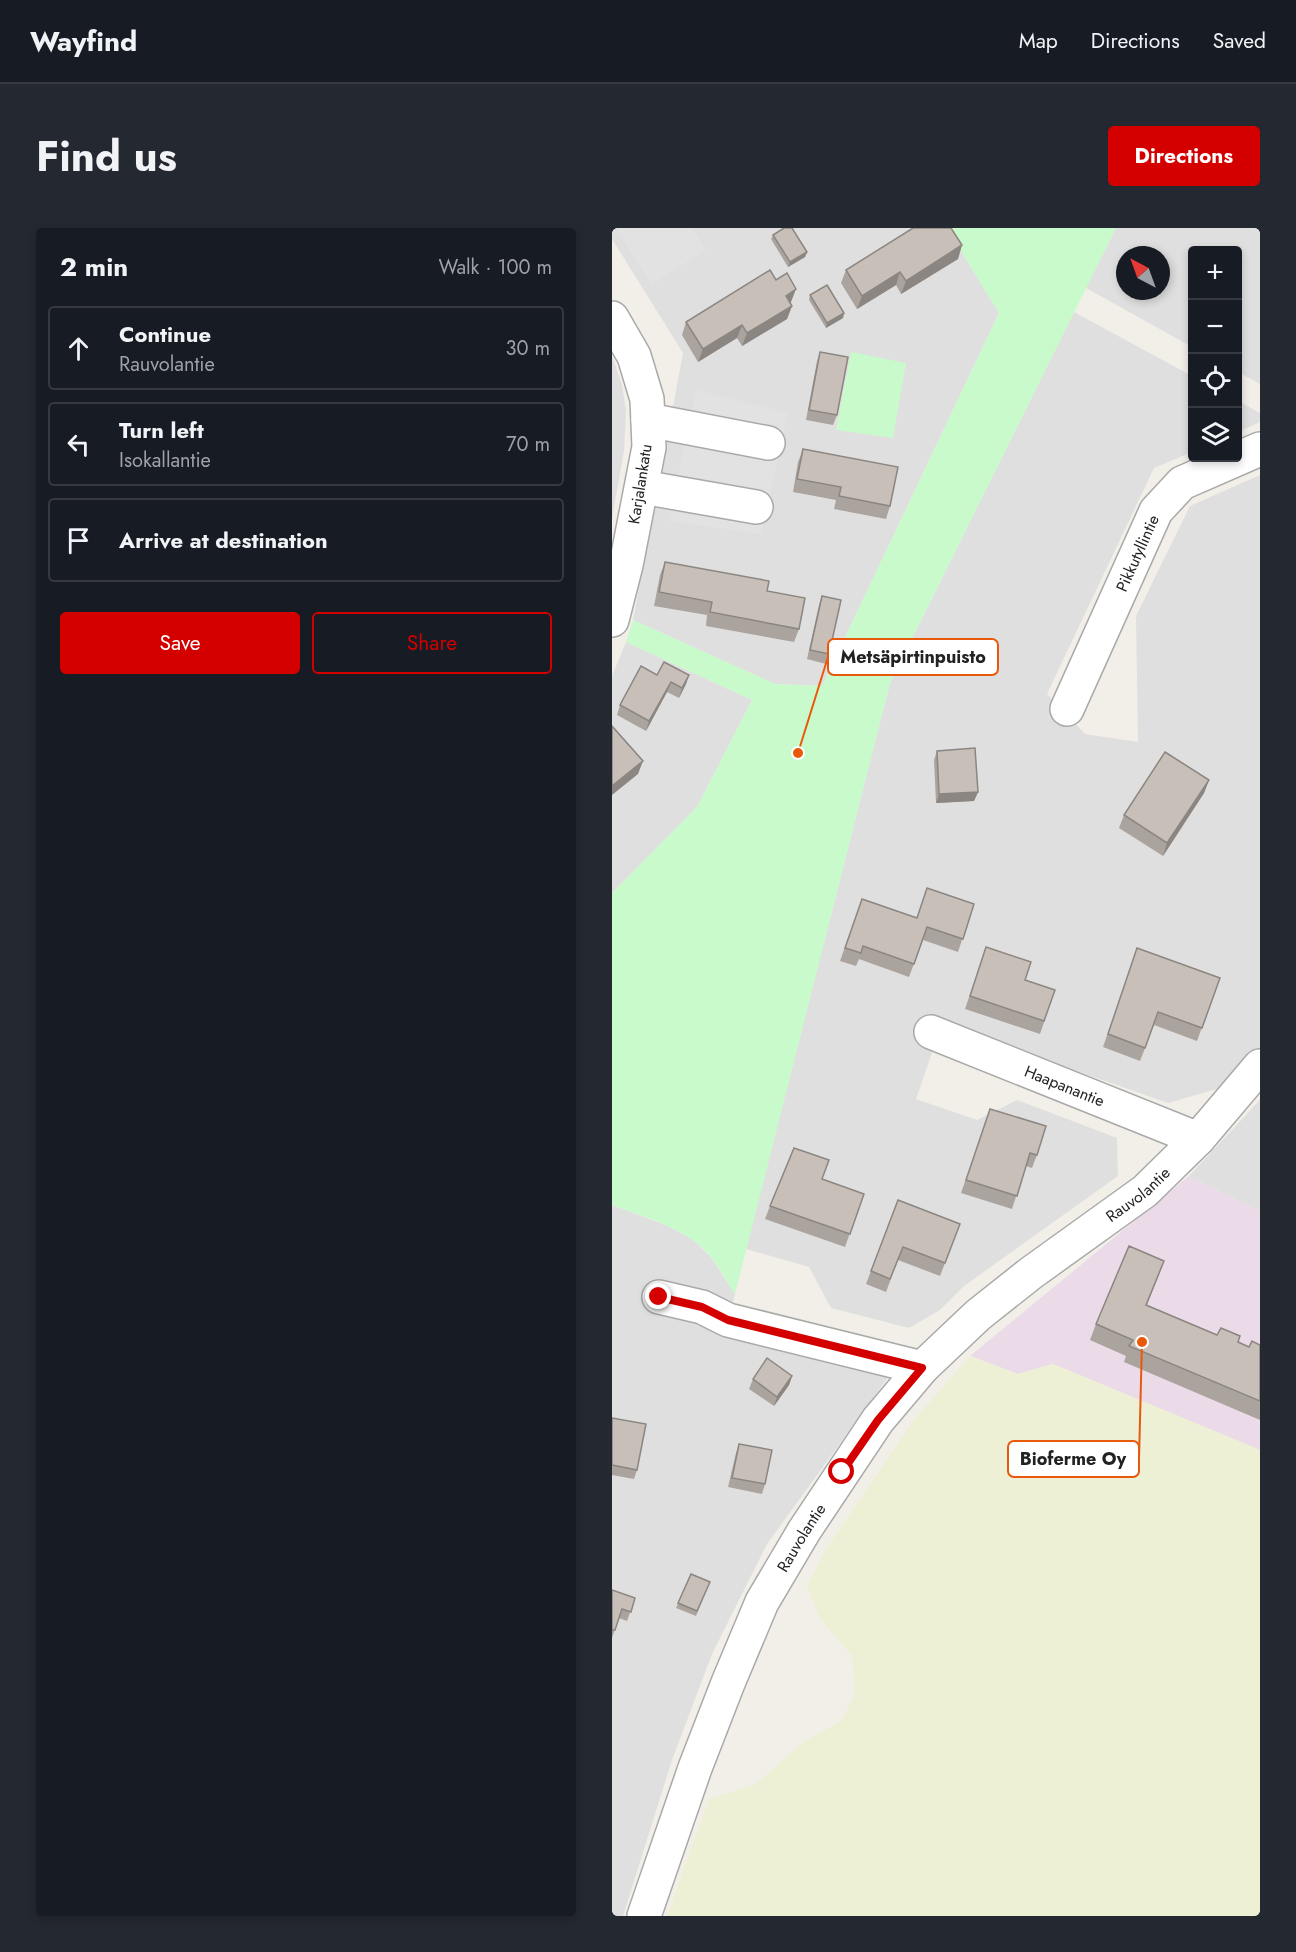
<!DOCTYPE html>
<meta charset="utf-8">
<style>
:root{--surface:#171b24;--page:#242831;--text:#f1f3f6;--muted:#9ea1a6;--line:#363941;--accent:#d40000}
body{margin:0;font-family:Jost,sans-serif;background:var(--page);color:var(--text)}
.controls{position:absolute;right:18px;top:18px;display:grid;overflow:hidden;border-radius:6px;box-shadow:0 3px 9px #0003}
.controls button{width:54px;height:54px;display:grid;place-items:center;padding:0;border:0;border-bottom:2px solid var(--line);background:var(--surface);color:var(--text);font:30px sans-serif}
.compass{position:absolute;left:504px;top:18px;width:54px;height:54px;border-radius:50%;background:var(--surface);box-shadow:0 3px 9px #0003;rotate:319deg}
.stop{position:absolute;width:18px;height:18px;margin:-14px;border:4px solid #d40000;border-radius:50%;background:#fff}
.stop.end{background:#d40000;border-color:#fff;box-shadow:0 2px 6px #0008}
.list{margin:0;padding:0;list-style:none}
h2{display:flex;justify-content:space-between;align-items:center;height:78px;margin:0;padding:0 24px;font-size:26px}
h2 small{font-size:20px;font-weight:400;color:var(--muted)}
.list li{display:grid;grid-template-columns:39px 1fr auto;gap:18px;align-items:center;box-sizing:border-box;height:84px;margin:0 12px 12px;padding:0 12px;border:2px solid var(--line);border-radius:6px}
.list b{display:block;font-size:22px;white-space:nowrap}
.list p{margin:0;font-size:20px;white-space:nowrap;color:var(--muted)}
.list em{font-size:20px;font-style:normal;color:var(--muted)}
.actions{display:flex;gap:12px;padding:18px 24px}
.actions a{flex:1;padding:14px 0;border:2px solid var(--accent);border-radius:6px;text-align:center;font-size:21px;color:var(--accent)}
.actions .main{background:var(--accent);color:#fff}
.icon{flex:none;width:33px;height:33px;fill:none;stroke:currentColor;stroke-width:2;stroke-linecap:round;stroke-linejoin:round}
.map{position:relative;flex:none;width:648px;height:1688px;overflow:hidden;border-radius:6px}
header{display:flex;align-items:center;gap:36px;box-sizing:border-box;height:84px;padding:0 30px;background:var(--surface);border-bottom:2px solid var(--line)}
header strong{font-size:28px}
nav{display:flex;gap:33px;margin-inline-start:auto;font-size:21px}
.intro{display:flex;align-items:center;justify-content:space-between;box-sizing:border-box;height:144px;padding:0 36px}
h1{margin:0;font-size:42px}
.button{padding:15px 27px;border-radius:6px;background:var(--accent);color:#fff;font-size:21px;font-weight:700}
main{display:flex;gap:36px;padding:0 36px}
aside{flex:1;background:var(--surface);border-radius:6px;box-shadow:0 3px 9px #0003}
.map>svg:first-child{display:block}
</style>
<header>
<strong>Wayfind</strong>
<nav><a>Map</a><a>Directions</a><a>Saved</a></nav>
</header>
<div class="intro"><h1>Find us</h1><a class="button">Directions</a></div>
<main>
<aside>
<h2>2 min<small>Walk · 100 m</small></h2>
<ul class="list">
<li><svg class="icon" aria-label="ahead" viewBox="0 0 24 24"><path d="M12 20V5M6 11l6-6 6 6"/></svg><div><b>Continue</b><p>Rauvolantie</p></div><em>30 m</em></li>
<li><svg class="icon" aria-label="left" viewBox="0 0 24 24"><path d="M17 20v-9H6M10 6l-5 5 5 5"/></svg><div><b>Turn left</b><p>Isokallantie</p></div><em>70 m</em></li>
<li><svg class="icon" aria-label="arrive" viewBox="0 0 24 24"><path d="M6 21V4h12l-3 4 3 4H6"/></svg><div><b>Arrive at destination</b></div></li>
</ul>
<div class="actions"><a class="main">Save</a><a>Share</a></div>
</aside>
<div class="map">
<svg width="648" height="1688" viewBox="0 0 648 1688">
<rect width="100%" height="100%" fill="#f2efe9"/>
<!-- residential -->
<g fill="#e0dfdf" fill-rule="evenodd">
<path d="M 0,0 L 335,0 L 387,85 L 210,458 L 163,456 L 21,392 L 71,125 L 0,11 Z"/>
<path d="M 504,0 L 648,0 L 648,156 L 626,144 L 626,22 L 580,22 L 580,119 L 474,60 ZM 513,27 L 549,27 L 549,63 L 513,63 Z"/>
<path d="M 462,84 L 580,148 L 580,224 L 542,240 L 435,466 L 473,506 L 526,514 L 524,388 L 578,278 L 648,247 L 648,819 L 615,858 L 556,875 L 330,796 L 304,871 L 365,892 L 405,872 L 505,910 L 506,948 L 352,1058 L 328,1082 L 297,1100 L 219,1080 L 197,1039 L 134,1021 L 278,455 Z"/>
<path d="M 0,128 L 10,157 L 14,183 L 12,223 L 0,290 Z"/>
<path d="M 626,173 L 648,185 L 648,194 L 626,204 Z"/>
<path d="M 14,414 L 140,472 L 85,579 L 0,665 L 0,448 Z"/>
<path d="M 648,872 L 648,983 L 577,948 Z"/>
<path d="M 0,977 L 56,998 L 80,1011 L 99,1029 L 123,1066 L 115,1098 L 282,1141 L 155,1316 L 100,1426 L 60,1532 L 11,1688 L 0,1688 Z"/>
</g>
<!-- industrial -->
<path fill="#ebdbe8" d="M 577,948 L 648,983 L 648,1222 L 441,1136 L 406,1146 L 358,1128 Z"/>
<!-- farmland -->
<path fill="#eef0d5" d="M 358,1128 L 406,1146 L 441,1136 L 648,1222 L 648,1688 L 55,1688 L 97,1571 L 144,1556 L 191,1514 L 229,1493 L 243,1467 L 240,1428 L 208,1391 L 195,1358 L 214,1321 L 301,1193 Z"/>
<!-- park -->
<g fill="#c8facc">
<path d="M 335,0 L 504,0 L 278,455 L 123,1066 C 115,1054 108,1041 100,1030 C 76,1000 34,990 0,977 L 0,665 L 85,579 L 140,472 L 14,414 L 21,392 L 163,456 L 210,458 L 387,85 Z"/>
<path d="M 239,124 L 294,135 L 281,210 L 224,202 Z"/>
</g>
<!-- parking -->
<g fill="#e2e2e2">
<path d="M 4,0 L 80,0 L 94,22 L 39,57 Z"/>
<path d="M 84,162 L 176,185 L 149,306 L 57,293 Z"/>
</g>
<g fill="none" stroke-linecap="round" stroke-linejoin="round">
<!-- minor casing -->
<g stroke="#a9a9a9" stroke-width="36">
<g id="minor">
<path d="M 0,90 L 22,128 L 35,171 L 37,219 L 14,337 L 0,392"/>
<path d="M 36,192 L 156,215"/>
<path d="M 30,259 L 144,279"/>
<path id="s1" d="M 455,481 L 544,283 L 570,255 L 648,221"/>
<path id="s2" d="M 319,804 L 586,911"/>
<path d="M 47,1069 L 90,1079 L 116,1092 L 310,1140"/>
<path id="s3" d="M 32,1688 L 83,1540 L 116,1455 L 150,1374 L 192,1303 L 266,1192 L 310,1140 L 366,1087 L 419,1045 L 533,963 L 586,911 L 648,838"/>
</g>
</g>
<!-- minor -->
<use href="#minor" stroke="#fff" stroke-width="33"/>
</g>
<!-- wall -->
<g fill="#aba49e">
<path d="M 161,7 L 195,24 L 193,29 L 176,39 L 159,11 Z"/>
<path d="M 350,17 L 346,31 L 289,66 L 284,57 L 245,81 L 229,55 L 234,42 Z"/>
<path d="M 164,52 L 179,74 L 178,75 L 180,78 L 175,91 L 130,118 L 125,110 L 86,134 L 70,107 L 74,94 Z"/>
<path d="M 198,67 L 232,85 L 231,90 L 214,100 L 197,72 Z"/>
<path d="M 208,124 L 225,187 L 221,197 L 194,192 L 205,133 Z"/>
<path d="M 191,221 L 278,278 L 274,291 L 222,281 L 224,272 L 181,264 L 186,234 Z"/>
<path d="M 53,334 L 155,363 L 187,401 L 182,414 L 94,398 L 95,387 L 42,378 L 48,347 Z"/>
<path d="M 210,368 L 217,426 L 214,436 L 195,431 L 207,377 Z"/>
<path d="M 45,447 L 77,447 L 74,456 L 67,470 L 55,464 L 34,503 L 5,487 L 8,477 Z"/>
<path d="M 325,523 L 366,564 L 362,573 L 324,575 L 322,532 Z"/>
<path d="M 597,552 L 592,565 L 551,628 L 507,600 L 512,587 Z"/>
<path d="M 250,671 L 304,690 L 362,676 L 346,724 L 311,712 L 297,749 L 247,731 L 244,738 L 228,733 Z"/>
<path d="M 374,719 L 413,752 L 443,762 L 428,806 L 353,781 Z"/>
<path d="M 525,720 L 608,750 L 585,813 L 542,797 L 528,833 L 491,819 Z"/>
<path d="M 378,881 L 425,927 L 420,940 L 414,938 L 400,981 L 349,965 Z"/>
<path d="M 210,951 L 252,966 L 233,1019 L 153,991 L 158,978 Z"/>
<path d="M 286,972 L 348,996 L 328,1048 L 286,1032 L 274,1064 L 254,1056 Z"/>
<path d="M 552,1033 L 535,1077 L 605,1107 L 637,1119 L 648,1117 L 648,1192 L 512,1134 L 514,1128 L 478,1112 L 484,1096 Z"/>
<path d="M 180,1148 L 177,1157 L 162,1178 L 137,1161 L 141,1151 Z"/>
<path d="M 0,1190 L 25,1242 L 22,1251 L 0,1247 Z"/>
<path d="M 127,1216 L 153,1256 L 150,1266 L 116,1259 L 124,1225 Z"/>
<path d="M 79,1346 L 98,1354 L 84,1388 L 64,1380 Z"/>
<path d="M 0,1362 L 23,1370 L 15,1393 L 7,1390 L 0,1410 Z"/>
</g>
<!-- shaded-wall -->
<g fill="#8b8681">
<path d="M 350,17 L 346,31 L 289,66 L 294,53 Z"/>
<path d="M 195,24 L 193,29 L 176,39 L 178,34 Z"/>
<path d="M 288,44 L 284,57 L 245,81 L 250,68 Z"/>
<path d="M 184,61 L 179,74 L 169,81 L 174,68 Z"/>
<path d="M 180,78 L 175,91 L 130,118 L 135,105 Z"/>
<path d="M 232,85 L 231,90 L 214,100 L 215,95 Z"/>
<path d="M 130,97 L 125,110 L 86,134 L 91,121 Z"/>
<path d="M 77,447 L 74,456 L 67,470 L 70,460 Z"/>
<path d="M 59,454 L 55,464 L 34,503 L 37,493 Z"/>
<path d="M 31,533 L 26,546 L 0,567 L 0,558 Z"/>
<path d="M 597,552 L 592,565 L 551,628 L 555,615 Z"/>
<path d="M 366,564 L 362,573 L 324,575 L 327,566 Z"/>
<path d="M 552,1033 L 546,1049 L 528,1093 L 534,1077 Z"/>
<path d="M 180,1148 L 177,1157 L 162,1178 L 165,1169 Z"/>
</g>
<!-- building -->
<g fill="#c7bfb8" stroke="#8b8681" stroke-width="1.5">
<path d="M 172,0 L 180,0 L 195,24 L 178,34 L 161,7 Z"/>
<path d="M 301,0 L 339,0 L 350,17 L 294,53 L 288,44 L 250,68 L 234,42 Z"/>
<path d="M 158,42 L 164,52 L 175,45 L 184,61 L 174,68 L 180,78 L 135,105 L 130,97 L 91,121 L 74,94 Z"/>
<path d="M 215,57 L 232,85 L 215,95 L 198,67 Z"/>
<path d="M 208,124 L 236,129 L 225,187 L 197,182 Z"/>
<path d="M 191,221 L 286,239 L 278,278 L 227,268 L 229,259 L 185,251 Z"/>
<path d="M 53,334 L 157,353 L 155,363 L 193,370 L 187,401 L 98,384 L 100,374 L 47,364 Z"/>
<path d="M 210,368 L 229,372 L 217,426 L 198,422 Z"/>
<path d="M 52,434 L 77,447 L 70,460 L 59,454 L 37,493 L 8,477 L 29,438 L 45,447 Z"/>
<path d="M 0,498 L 31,533 L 0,558 Z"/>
<path d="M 363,520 L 366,564 L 327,566 L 325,523 Z"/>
<path d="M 553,524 L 597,552 L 555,615 L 512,587 Z"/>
<path d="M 315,660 L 362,676 L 351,711 L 315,699 L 302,736 L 251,718 L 249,725 L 233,720 L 250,671 L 305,690 Z"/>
<path d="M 374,719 L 419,734 L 413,752 L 443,762 L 432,793 L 358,768 Z"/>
<path d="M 525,720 L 608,750 L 590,800 L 546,784 L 533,820 L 496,806 Z"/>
<path d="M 378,881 L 434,898 L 425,927 L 418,925 L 405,968 L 354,952 Z"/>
<path d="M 182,920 L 217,932 L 210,951 L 252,966 L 238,1006 L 158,978 Z"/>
<path d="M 286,972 L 348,996 L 333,1035 L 291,1019 L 278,1051 L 259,1043 Z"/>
<path d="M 517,1018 L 552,1033 L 534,1077 L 605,1107 L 609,1100 L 628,1108 L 626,1114 L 637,1119 L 640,1113 L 648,1117 L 648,1173 L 517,1118 L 521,1112 L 484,1096 Z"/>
<path d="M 155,1130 L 180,1148 L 165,1169 L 141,1151 Z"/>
<path d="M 0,1190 L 34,1196 L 25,1242 L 0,1237 Z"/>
<path d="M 127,1216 L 160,1222 L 153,1256 L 120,1250 Z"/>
<path d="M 79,1346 L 98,1354 L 85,1383 L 66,1375 Z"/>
<path d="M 0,1362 L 23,1370 L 19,1384 L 10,1381 L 3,1402 L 0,1402 Z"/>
</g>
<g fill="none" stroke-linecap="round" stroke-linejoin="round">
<!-- route -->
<path stroke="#d40000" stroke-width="8" d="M 47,1069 L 90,1079 L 116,1092 L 310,1140 L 266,1192 L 230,1244"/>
</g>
<g text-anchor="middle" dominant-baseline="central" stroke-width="4.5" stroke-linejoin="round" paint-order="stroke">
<!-- street labels -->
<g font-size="16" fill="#222" stroke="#fff">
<text transform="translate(28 256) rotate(-81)">Karjalankatu</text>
<text stroke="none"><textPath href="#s1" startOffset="171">Pikkutyllintie</textPath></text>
<text stroke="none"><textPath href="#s2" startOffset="144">Haapanantie</textPath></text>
<text stroke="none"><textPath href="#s3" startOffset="897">Rauvolantie</textPath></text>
<text stroke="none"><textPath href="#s3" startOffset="411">Rauvolantie</textPath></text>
</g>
</g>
<!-- callouts -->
<path fill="none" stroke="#e8590c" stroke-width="2" d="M186 525L216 429M530 1114L527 1231"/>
<g fill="#e8590c" stroke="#fff" stroke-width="2">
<circle cx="186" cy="525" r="6"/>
<circle cx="530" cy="1114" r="6"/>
</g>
<g fill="#fff" stroke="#e8590c" stroke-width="2">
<rect x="216" y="411" width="170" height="36" rx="6"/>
<rect x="396" y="1213" width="131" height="36" rx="6"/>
</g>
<g font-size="18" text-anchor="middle" font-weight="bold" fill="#222">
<text x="301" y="435">Metsäpirtinpuisto</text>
<text x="461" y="1237">Bioferme Oy</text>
</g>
</svg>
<div class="controls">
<button>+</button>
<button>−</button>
<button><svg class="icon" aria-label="locate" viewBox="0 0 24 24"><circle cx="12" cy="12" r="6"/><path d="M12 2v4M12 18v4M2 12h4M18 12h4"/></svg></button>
<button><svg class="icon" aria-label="layers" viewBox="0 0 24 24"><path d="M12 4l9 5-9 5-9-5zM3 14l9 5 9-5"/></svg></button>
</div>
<svg class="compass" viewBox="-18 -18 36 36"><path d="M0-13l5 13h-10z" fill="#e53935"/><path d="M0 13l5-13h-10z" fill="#9ea1a6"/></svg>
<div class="stop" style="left:230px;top:1244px"></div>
<div class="stop end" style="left:47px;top:1069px"></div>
</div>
</main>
